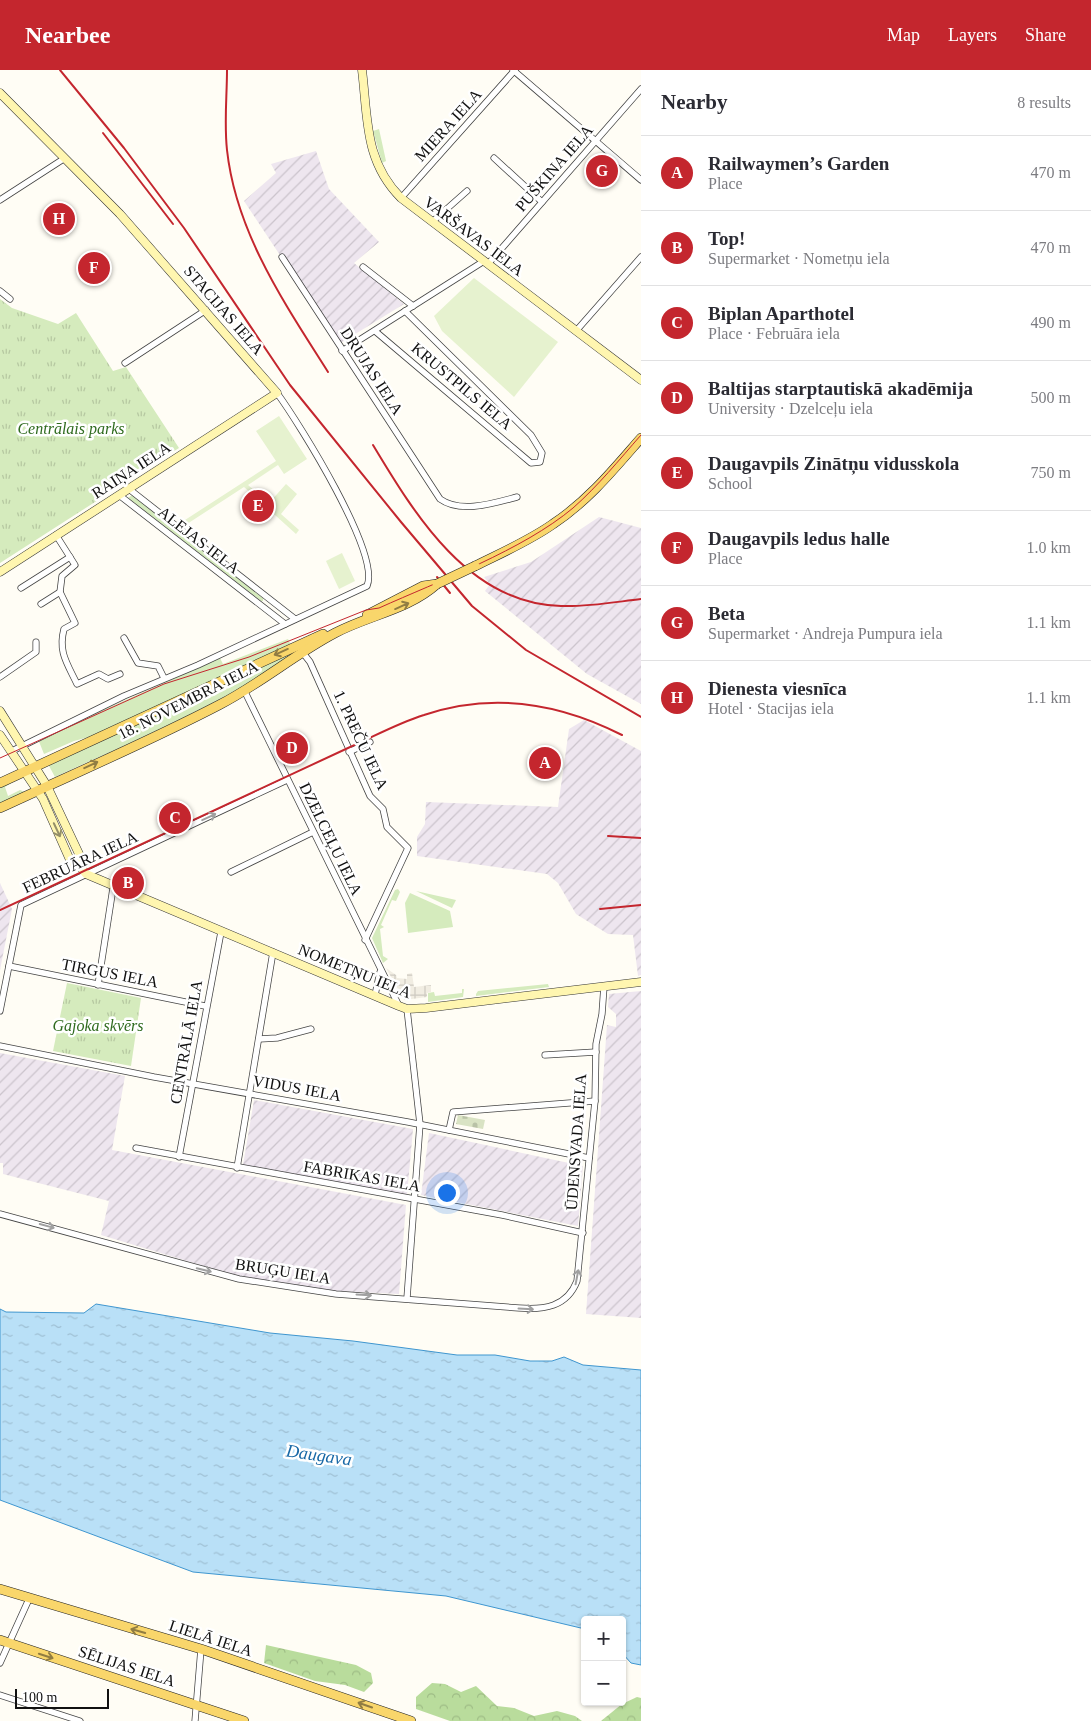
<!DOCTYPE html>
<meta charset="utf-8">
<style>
:root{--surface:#fff;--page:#f7f7f7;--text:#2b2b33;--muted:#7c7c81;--line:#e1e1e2;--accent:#c4262e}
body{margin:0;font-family:"Times New Roman",serif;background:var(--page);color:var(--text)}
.controls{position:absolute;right:15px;bottom:15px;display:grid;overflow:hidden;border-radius:5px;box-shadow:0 1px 4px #0004}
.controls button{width:45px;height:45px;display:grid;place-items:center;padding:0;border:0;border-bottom:1px solid var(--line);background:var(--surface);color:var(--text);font:25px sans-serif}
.scale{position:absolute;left:15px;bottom:12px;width:94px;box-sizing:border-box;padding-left:5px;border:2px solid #111;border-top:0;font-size:14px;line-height:18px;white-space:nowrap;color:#111;-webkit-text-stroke:4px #fff;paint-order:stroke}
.you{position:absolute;left:446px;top:1122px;width:18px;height:18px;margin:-12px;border:4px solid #fff;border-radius:50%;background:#1a73e8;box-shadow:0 0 0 8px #1a73e833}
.badge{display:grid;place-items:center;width:32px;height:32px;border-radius:50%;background:var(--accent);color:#fff;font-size:16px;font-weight:700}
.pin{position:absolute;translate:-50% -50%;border:2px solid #fff;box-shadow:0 1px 5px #0006}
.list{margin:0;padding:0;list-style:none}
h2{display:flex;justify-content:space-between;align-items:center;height:65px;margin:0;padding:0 20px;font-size:21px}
h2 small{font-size:16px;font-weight:400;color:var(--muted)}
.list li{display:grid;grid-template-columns:32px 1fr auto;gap:15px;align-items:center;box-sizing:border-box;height:75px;padding:0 20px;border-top:1px solid var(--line)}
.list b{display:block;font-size:19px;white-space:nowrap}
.list p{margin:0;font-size:16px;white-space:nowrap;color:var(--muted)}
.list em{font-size:16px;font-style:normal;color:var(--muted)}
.map{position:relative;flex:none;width:641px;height:1651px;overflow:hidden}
header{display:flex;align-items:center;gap:30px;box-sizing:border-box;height:70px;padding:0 25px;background:var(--accent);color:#fff}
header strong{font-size:24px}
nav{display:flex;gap:28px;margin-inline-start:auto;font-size:18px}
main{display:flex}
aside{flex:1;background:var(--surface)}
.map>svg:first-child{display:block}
</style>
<header>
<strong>Nearbee</strong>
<nav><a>Map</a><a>Layers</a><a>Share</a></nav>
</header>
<main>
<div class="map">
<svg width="641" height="1651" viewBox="0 0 641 1651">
<defs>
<pattern id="industrial-furrows" width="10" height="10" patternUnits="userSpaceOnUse" patternTransform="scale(1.25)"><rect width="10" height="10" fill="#eee6ef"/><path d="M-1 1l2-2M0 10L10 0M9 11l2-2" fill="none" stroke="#cbc4cc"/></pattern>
<pattern id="forest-crowns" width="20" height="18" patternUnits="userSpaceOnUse" patternTransform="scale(1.25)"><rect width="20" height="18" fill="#b9dc9c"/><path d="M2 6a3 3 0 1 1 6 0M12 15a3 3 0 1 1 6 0" fill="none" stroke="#9ebc85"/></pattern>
<pattern id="cemetery-stones" width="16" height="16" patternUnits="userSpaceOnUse" patternTransform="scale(1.25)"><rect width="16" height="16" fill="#d9e3c4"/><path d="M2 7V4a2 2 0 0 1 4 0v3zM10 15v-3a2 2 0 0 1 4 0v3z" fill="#b9c2a7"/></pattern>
<pattern id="park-tufts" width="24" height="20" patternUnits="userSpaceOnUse" patternTransform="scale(1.25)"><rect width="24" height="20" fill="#d5ebbd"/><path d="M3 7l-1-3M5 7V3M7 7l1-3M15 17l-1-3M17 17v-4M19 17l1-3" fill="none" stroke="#b6c8a1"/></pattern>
<pattern id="plaza-grid" width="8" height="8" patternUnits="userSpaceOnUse" patternTransform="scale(1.25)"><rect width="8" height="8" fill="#f1ede2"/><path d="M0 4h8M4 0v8" fill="none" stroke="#cecac1"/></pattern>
<pattern id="water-ripples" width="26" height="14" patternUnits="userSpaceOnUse" patternTransform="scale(1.25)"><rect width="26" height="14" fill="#b9e0f7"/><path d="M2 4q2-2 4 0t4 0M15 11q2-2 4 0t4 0" fill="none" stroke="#9ebfd3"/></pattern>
</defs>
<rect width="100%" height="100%" fill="#fffdf5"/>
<!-- industrial -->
<g fill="url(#industrial-furrows)">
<path d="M 316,81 L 329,119 L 379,172 L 354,193 L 404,234 L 339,274 L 244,131 L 276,103 L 271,94 Z"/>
<path d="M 599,447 L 641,458 L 641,634 L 587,604 L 485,521 L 490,514 L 484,507 L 531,492 Z"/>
<path d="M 584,650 L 641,681 L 641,905 L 638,906 L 633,865 L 608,864 L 576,844 L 558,813 L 547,804 L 417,786 L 417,767 L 425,754 L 426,732 L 558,737 L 569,659 Z"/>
<path d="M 0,813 L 12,839 L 0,900 Z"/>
<path d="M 641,921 L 641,1248 L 586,1244 L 607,955 L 616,957 L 616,944 L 608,937 L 609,924 Z"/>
<path d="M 0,983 L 125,1006 L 112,1080 L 406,1135 L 399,1224 L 314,1220 L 240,1207 L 101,1165 L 109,1131 L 3,1104 L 3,1093 L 0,1093 Z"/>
<path d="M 254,1030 L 413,1059 L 407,1125 L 243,1095 Z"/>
<path d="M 429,1063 L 583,1096 L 578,1156 L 421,1125 Z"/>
</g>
<!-- grass -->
<g fill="#d5ebbd">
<path d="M 379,59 L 386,91 L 382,93 L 373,61 Z"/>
<path d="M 132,425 L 263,528 L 263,531 L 261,531 L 128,428 Z"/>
<path d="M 288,569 L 291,575 L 89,667 L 74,671 L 44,684 L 38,669 L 220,588 L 223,594 Z"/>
<path d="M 293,581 L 295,584 C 221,635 137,669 55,707 L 48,694 Z"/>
<path d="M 16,710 L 5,717 L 8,726 L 20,720 L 25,722 L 0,733 L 0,717 Z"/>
<path d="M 398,819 L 400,822 L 396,831 L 392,830 L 381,855 L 384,857 L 380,859 L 383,886 L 388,889 L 383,893 L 372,868 L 395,820 Z"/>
<path d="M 416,821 L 456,830 L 452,838 Z"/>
<path d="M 410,823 L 450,841 L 453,857 L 408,863 L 405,833 Z"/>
<path d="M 548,914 L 549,917 L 476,926 L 476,924 L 478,921 Z"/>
<path d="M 462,919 L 464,919 L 463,927 L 428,932 L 428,923 L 434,922 L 435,926 L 462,923 Z"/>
</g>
<!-- forest -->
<g fill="url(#forest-crowns)">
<path d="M 266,1575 L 356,1595 L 371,1603 L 373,1613 L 364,1622 L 345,1615 L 315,1611 L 264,1593 Z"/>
<path d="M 432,1613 L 445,1614 L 461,1622 L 476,1616 L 497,1636 L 514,1638 L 534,1646 L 557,1641 L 575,1646 L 582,1651 L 450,1651 L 416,1639 L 416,1627 Z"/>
<path d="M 637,1627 L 641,1628 L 641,1651 L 601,1651 L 622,1634 Z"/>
</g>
<!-- cemetery -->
<path fill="url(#cemetery-stones)" d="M 458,1045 L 485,1050 L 483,1059 L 456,1054 Z"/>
<!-- park -->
<g fill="url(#park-tufts)">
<path d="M 0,229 L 12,238 L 58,254 L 76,243 L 113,301 L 126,297 L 179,378 L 127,411 L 123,409 L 106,420 L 109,423 L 0,493 Z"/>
<path d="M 67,913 L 141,928 L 131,996 L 53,981 Z"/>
</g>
<!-- pitch -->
<g fill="#e6f2cf">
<path d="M 474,208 L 558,272 L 514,327 L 442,261 L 434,246 Z"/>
<path d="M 279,346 L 307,389 L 284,404 L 278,395 L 248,415 L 269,433 L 286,414 L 297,424 L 281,444 L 299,460 L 296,464 L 244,417 L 187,454 L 185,450 L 276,391 L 256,361 Z"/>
<path d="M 342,483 L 355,511 L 339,519 L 326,491 Z"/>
</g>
<!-- plaza -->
<path fill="url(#plaza-grid)" d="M 386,898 L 396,905 L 397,908 L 407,909 L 407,904 L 412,903 L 414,917 L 431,915 L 431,922 L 427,923 L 427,927 L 404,930 Z"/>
<!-- water -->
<path fill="url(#water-ripples)" stroke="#3f96cf" d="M 96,1234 L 270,1263 L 353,1271 L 457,1285 L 495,1285 L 530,1291 L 552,1291 L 564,1287 L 583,1295 L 641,1300 L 641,1595 L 631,1593 L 622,1583 L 622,1550 L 585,1550 L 585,1559 L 446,1526 L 193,1502 L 0,1430 L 0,1239 L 6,1242 L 84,1243 Z"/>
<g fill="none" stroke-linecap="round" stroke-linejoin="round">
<!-- street casing -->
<g stroke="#444" stroke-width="7">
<g id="street">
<path d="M 513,0 L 641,110"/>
<path d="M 494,88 L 542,132"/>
<path d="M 401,128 L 515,0"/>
<path d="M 0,130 L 65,88"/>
<path d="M 432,152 L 467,121"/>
<path d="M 282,187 L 440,429 C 461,444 494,433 517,427"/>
<path d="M 488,194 L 641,19"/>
<path d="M 363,197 L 413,236"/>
<path d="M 0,221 L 10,229"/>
<path d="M 375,261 L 531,393 L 540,392 L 542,383 L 531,365 L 405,241"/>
<path d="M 576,261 L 641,187"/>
<path d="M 342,281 L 484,191"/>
<path d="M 125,293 L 206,240"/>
<path d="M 129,419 L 295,549"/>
<path d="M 119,425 L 285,554"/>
<path d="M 56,465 L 75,495 L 62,506 L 60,522 L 75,553 L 64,559 C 58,582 67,593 77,614 L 99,604 L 108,609 L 120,604"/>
<path d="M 21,518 L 70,487"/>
<path d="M 41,534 L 60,522"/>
<path d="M 124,568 L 138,593 L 158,596 L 164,608"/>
<path d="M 303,583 L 310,592 L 370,726 L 383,739 L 387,757 L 408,778 L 365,870"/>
<path d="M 0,607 L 36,582 L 36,572"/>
<path d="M 244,620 L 399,936"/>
<path d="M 12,681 L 124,626 L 198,595 L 367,516 C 381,484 299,353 277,323"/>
<path d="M 349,682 L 370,672"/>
<path d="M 231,802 L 313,762"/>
<path d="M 9,896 L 205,936"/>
<path d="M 98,915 L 113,818"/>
<path d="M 375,925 L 380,902"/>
<path d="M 407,939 L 420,1054 L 407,1228"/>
<path d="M 0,941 L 21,835 L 287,710"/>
<path d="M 259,969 L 277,968 L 311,959"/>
<path d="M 0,976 L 154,1007 L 408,1052 L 589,1088"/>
<path d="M 545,985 L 596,982"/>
<path d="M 449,1060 L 453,1042 L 595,1031"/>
<path d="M 136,1078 L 502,1145 L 583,1163"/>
<path d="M 179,1087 L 221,862"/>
<path d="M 237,1098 L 273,882"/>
<path d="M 0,1144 L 239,1209 L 336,1224 L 519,1238 C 544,1240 567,1237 577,1211 L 595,1031 L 596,974 L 602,944 L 604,916"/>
<path d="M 0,1593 L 29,1529"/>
<path d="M 0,1625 L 80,1651"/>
<path d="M 195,1651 L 201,1579"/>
</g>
</g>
<!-- secondary casing -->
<g stroke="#333" stroke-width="9">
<g id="secondary">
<path d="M 362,0 C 368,48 364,91 401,128 L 641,310"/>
<path d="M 0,23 L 120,144 L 277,323 L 0,502"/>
<path d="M 0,641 L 47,716 L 80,786 L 79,795"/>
<path d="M 0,665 L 43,729 L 70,790 L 74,794 L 79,795 L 86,804 L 399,936 L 407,939 L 426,938 L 641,912"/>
</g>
</g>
<!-- primary casing -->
<g stroke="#222" stroke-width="10">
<g id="primary">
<path d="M 475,496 C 501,483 529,471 553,454 C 588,431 614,399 641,368"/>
<path d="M 367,545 L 423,516 L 437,514"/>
<path d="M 0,713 L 323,564"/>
<path d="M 0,738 C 73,704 148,672 219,635 C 260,614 295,584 335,563 C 369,545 408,540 437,514"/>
<path d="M 0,1519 L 201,1579 L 411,1651"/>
<path d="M 0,1570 L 244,1651"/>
</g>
</g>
<!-- street -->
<use href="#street" stroke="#fff" stroke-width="5.5"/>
<!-- secondary -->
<use href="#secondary" stroke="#fff6b0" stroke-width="8"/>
<!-- primary -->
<use href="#primary" stroke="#f9d66b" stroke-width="9"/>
<!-- tram -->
<path stroke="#c4262e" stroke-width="1" d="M 0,688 L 164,614 L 249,587 L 366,540 L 379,538 C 439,511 523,480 573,438 C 598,416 619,390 641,365"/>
<!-- rail -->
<g stroke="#c4262e" stroke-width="2">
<path d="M 60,0 L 124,78 L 184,158 L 290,315 L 401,452 L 472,536 L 526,580 L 641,647"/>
<path d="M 227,0 C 227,26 224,53 227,80 C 236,163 285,234 328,302"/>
<path d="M 103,63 L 173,154"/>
<path d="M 373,375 C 415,445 469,534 561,536 C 588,537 615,532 641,529"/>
<path d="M 437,507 L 450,523"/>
<path d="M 608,766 L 641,768"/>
<path d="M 600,839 L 641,835"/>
<path d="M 0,840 L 348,678 C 373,667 398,653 424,645 C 492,622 559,633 622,665"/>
</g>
<!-- primary-bridge casing -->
<g stroke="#222" stroke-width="10" stroke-linecap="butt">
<path id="primary-bridge" d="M 437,514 L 475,496"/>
</g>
<!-- primary-bridge -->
<use href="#primary-bridge" stroke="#f9d66b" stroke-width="9"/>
</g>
<!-- one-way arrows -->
<defs><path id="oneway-shaft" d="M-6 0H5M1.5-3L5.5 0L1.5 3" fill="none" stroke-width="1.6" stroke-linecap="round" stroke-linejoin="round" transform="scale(1.25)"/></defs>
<g stroke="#917d42">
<use href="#oneway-shaft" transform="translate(402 536) rotate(-24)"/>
<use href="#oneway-shaft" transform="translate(281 582) rotate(156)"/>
<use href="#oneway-shaft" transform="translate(91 695) rotate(-25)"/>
<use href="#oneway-shaft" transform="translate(138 1561) rotate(-164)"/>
<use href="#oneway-shaft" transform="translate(46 1586) rotate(18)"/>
<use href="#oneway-shaft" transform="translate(365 1635) rotate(-161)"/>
</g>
<g stroke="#a0a0a0">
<use href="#oneway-shaft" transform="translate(209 747) rotate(-25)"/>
<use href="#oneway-shaft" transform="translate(47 1156) rotate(15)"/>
<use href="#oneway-shaft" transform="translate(204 1200) rotate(14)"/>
<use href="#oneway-shaft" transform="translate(577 1207) rotate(-79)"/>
<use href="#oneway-shaft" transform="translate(364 1225) rotate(3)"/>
<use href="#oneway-shaft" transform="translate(526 1239) rotate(3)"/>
</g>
<use stroke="#948f68" href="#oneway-shaft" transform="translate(57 760) rotate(65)"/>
<g text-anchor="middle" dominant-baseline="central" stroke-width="5" stroke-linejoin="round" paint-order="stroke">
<!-- street labels -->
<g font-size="16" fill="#111" stroke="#fff">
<text transform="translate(448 55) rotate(-48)">MIERA IELA</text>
<text transform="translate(554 98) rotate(-49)">PUŠKINA IELA</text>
<text transform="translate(474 166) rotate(37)">VARŠAVAS IELA</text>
<text transform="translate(224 240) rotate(49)">STACIJAS IELA</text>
<text transform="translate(372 301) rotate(57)">DRUJAS IELA</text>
<text transform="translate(462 316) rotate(40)">KRUSTPILS IELA</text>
<text transform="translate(131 400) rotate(-33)">RAIŅA IELA</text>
<text transform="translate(199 470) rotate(38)">ALEJAS IELA</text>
<text transform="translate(188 630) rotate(-27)">18. NOVEMBRA IELA</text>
<text transform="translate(361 670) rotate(65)">1. PREČU IELA</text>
<text transform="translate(331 769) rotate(64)">DZELCEĻU IELA</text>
<text transform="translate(80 792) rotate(-25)">FEBRUĀRA IELA</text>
<text transform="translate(355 901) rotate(22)">NOMETŅU IELA</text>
<text transform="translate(110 903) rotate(11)">TIRGUS IELA</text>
<text transform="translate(186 972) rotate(-80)">CENTRĀLĀ IELA</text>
<text transform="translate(297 1018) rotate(10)">VIDUS IELA</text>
<text transform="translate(576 1072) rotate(-86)">ŪDENSVADA IELA</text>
<text transform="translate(362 1106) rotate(10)">FABRIKAS IELA</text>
<text transform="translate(283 1201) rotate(9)">BRUĢU IELA</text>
<text transform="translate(211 1568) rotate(18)">LIELĀ IELA</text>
<text transform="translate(127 1596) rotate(18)">SĒLIJAS IELA</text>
</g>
<!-- park labels -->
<g font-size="16" font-style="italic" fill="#2f6b1f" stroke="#fff">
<text x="71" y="358">Centrālais parks</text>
<text x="98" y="955">Gajoka skvērs</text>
</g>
<!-- water labels -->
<g font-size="18" font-style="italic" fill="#1768a6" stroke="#fff">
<text transform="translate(319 1385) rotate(8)">Daugava</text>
</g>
</g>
</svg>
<div class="controls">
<button>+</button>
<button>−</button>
</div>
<div class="scale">100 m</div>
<div class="you"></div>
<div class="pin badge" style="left:545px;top:693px">A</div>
<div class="pin badge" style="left:128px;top:813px">B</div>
<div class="pin badge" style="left:175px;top:748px">C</div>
<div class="pin badge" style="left:292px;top:678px">D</div>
<div class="pin badge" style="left:258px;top:436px">E</div>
<div class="pin badge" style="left:94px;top:198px">F</div>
<div class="pin badge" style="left:602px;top:101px">G</div>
<div class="pin badge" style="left:59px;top:149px">H</div>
</div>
<aside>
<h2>Nearby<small>8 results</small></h2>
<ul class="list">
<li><span class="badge">A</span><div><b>Railwaymen’s Garden</b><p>Place</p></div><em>470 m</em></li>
<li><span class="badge">B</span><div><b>Top!</b><p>Supermarket · Nometņu iela</p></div><em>470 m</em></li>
<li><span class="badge">C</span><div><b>Biplan Aparthotel</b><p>Place · Februāra iela</p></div><em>490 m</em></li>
<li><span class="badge">D</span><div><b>Baltijas starptautiskā akadēmija</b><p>University · Dzelceļu iela</p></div><em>500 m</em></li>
<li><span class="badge">E</span><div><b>Daugavpils Zinātņu vidusskola</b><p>School</p></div><em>750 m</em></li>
<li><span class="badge">F</span><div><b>Daugavpils ledus halle</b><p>Place</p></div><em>1.0 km</em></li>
<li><span class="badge">G</span><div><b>Beta</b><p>Supermarket · Andreja Pumpura iela</p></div><em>1.1 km</em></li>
<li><span class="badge">H</span><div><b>Dienesta viesnīca</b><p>Hotel · Stacijas iela</p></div><em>1.1 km</em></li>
</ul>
</aside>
</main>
